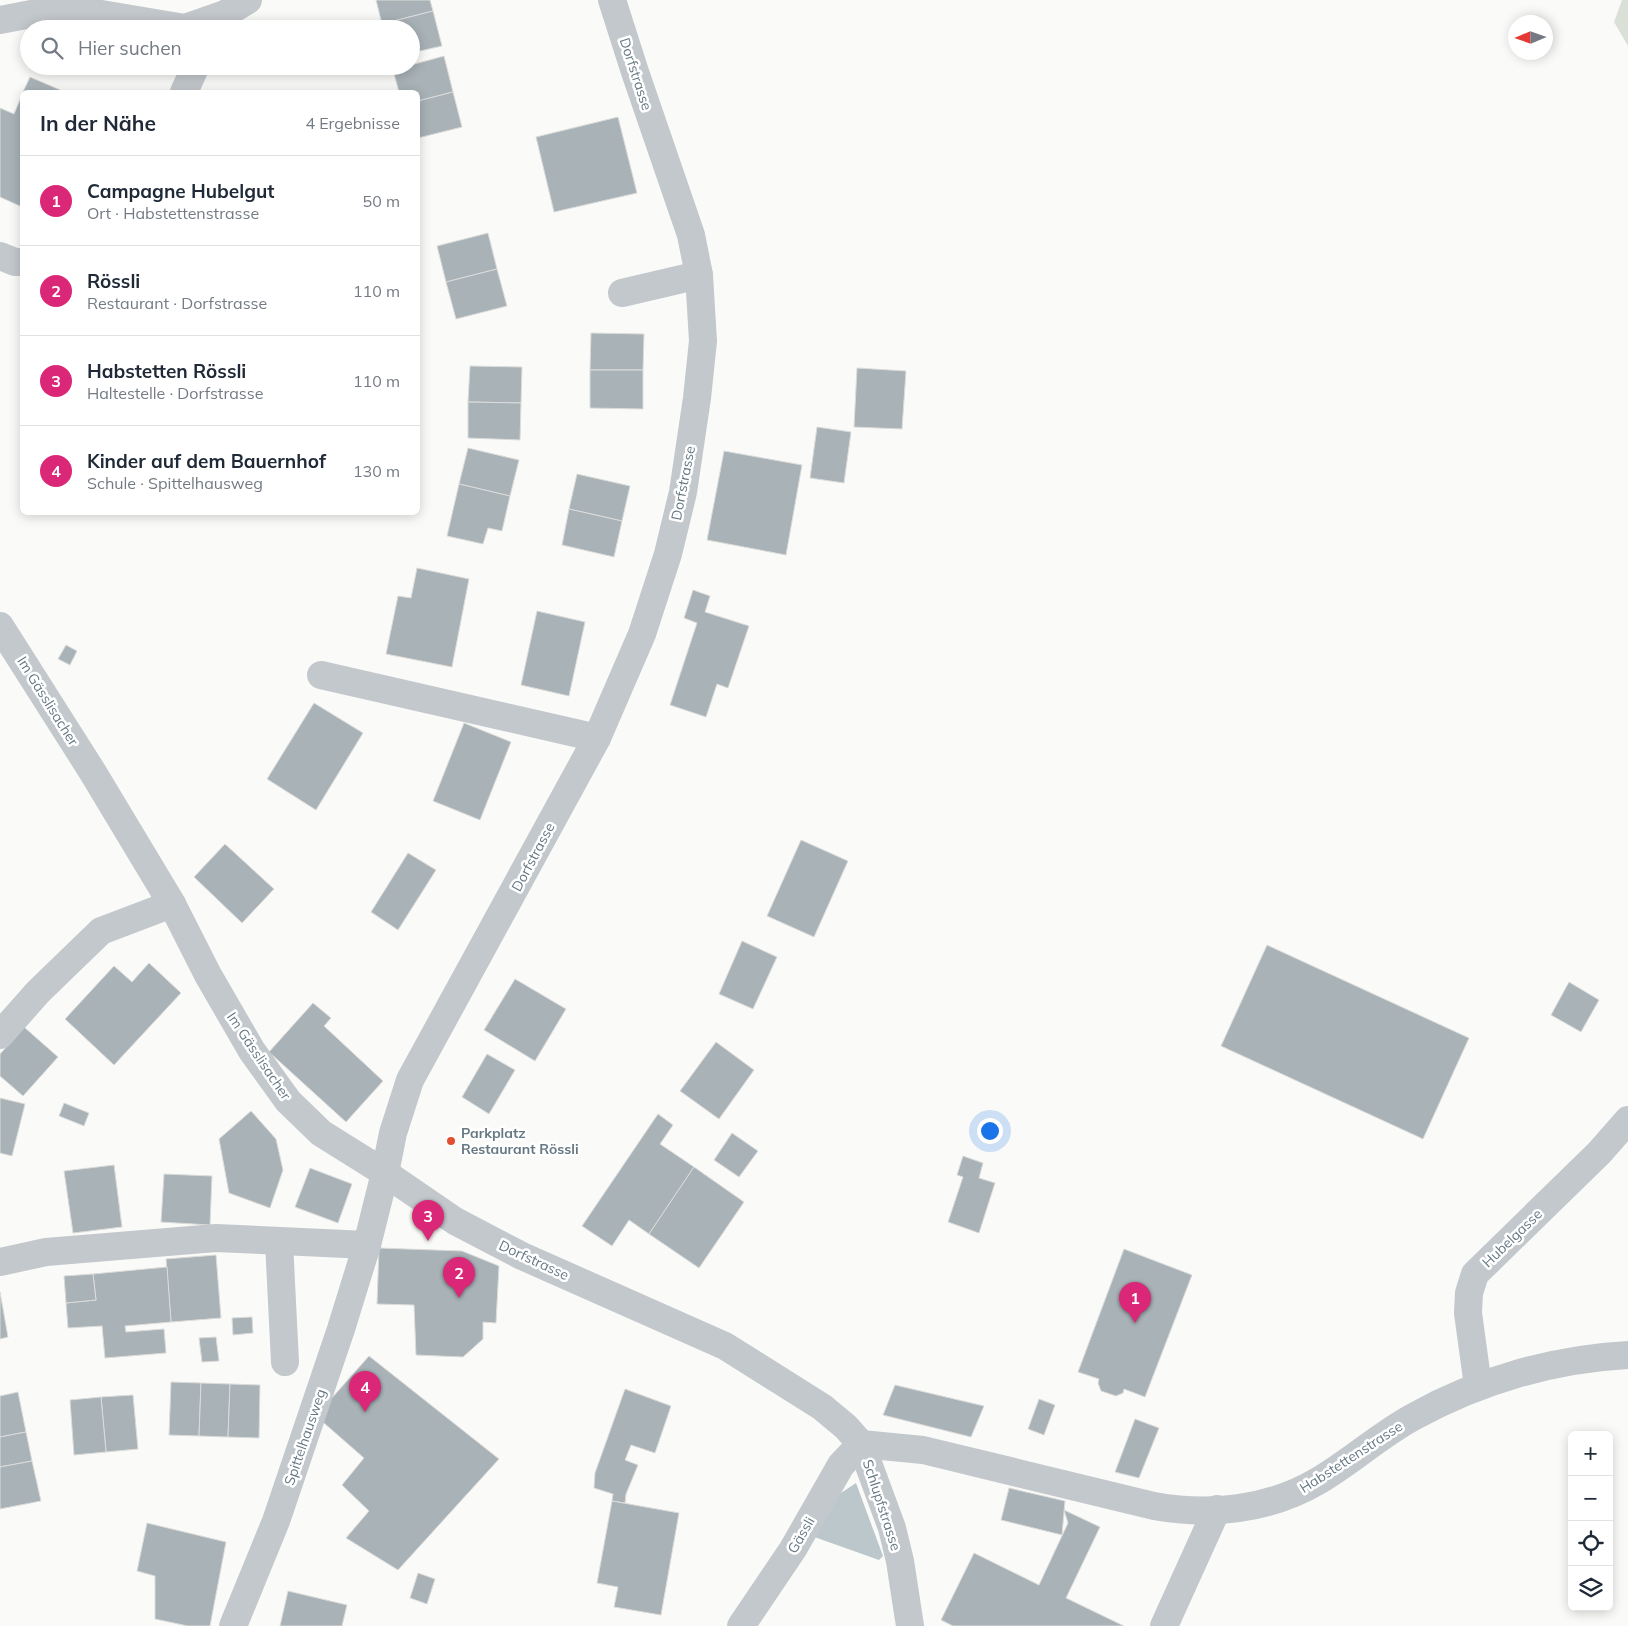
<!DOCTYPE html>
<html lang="de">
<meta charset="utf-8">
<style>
:root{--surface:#fff;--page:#f6f6f7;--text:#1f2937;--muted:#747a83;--line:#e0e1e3;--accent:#db2777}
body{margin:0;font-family:Mulish,sans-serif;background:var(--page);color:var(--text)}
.controls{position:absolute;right:15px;bottom:15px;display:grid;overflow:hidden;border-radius:8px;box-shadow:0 2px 12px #0003}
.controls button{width:45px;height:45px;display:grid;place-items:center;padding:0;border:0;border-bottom:1px solid var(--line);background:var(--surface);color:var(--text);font:25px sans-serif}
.compass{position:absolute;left:1508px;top:15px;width:45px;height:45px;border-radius:50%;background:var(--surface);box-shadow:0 2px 12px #0003;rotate:268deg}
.you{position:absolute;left:989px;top:1130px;width:18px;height:18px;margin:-12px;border:4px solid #fff;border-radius:50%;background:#1a73e8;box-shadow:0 0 0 8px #1a73e833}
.badge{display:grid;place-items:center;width:32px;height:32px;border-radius:50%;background:var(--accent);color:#fff;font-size:16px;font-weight:700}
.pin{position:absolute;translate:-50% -41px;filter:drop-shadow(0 1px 2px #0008)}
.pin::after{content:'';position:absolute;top:26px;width:18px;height:15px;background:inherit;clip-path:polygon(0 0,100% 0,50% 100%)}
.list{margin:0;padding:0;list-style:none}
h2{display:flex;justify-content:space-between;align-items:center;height:65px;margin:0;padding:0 20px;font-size:21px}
h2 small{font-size:16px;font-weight:400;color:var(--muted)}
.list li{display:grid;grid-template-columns:32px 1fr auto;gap:15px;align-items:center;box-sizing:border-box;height:90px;padding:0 20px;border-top:1px solid var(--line)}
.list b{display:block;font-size:19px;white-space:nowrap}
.list p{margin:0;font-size:16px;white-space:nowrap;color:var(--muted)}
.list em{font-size:16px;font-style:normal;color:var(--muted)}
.icon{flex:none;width:28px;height:28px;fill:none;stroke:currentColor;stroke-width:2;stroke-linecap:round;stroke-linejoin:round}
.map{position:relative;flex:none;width:1628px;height:1626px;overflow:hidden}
.search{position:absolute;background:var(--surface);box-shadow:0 2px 12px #0003;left:20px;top:20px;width:400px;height:55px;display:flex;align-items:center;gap:12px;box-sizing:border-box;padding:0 18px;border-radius:28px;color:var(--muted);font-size:19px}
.panel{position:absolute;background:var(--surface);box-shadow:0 2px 12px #0003;left:20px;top:90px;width:400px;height:425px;border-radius:8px}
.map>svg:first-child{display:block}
</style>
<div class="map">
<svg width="1628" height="1626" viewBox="0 0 1628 1626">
<rect width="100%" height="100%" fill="#fafaf8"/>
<!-- green -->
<path fill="#dadfd7" d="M 1622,0 L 1628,0 L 1628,46 L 1614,22 Z"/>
<!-- water -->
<path fill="#bbc7cb" d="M 856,1483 L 883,1556 L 879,1560 L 806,1534 L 823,1505 Z"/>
<!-- building -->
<g fill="#a8b2b7" stroke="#dcdcda">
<path d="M 376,0 L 430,0 L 433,11 L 382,24 Z"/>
<path d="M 433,11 L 442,46 L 411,53 L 411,29 L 383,29 L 382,24 Z"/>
<path d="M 444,56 L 453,92 L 418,101 L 418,92 L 399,92 L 393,70 L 411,66 L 411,65 Z"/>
<path d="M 30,77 L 65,92 L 23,92 Z"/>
<path d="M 453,92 L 462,127 L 418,138 L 418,101 Z"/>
<path d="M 22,95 L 22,207 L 0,197 L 0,108 L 14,114 Z"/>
<path d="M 618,117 L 637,193 L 554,212 L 536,137 Z"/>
<path d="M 488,233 L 497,269 L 446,282 L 437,246 Z"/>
<path d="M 497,269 L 507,306 L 456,319 L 446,282 Z"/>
<path d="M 591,333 L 644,334 L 643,370 L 590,370 Z"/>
<path d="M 470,366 L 522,367 L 521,403 L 468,402 Z"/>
<path d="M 857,368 L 906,371 L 902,429 L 854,427 Z"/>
<path d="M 590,370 L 643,370 L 643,409 L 590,408 Z"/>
<path d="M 468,402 L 521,403 L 520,440 L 468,438 Z"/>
<path d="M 817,427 L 851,432 L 844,483 L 810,478 Z"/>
<path d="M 468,448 L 519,460 L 510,496 L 459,484 Z"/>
<path d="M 724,451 L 802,465 L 786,555 L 707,540 Z"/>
<path d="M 577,474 L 630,486 L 622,521 L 569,509 Z"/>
<path d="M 459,484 L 510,496 L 502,531 L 488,528 L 483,544 L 447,536 Z"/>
<path d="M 569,509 L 622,521 L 614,557 L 562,545 Z"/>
<path d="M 417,568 L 469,579 L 452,667 L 386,654 L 398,596 L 411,598 Z"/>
<path d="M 693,590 L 710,596 L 705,612 L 749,626 L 728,688 L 717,684 L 706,717 L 670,705 L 697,623 L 684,618 Z"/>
<path d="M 537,611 L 585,622 L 569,696 L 521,685 Z"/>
<path d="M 66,645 L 77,651 L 70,665 L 58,659 Z"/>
<path d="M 314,703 L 363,733 L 316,810 L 267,779 Z"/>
<path d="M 464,723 L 511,742 L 480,820 L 433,801 Z"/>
<path d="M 801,840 L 848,861 L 814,937 L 767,916 Z"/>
<path d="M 225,844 L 274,889 L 242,923 L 194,877 Z"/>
<path d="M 408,853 L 436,870 L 398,930 L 371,912 Z"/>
<path d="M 742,941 L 777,957 L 753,1009 L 719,994 Z"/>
<path d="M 1267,945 L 1469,1038 L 1423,1139 L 1221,1046 Z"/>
<path d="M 149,963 L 181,993 L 114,1065 L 65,1019 L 114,966 L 132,982 Z"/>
<path d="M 515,979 L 566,1009 L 535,1061 L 484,1030 Z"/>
<path d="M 1569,982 L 1599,1000 L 1581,1032 L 1551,1015 Z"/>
<path d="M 313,1003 L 331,1018 L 324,1026 L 383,1081 L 346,1122 L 269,1052 Z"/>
<path d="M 24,1027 L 58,1057 L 23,1096 L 0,1076 L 0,1054 Z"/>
<path d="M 716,1042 L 754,1070 L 719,1119 L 680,1091 Z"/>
<path d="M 487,1054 L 515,1070 L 489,1114 L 462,1097 Z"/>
<path d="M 0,1098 L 25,1104 L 12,1156 L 0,1153 Z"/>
<path d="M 64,1103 L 89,1113 L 84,1126 L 59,1116 Z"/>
<path d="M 251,1111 L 276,1139 L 283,1170 L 270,1208 L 229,1193 L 219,1139 Z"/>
<path d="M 658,1114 L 673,1125 L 660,1144 L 694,1167 L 649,1234 L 629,1220 L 612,1246 L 582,1226 Z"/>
<path d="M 732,1133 L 758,1151 L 739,1177 L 714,1160 Z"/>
<path d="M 963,1156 L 983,1163 L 979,1178 L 995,1183 L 979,1233 L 948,1222 L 963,1177 L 957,1175 Z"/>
<path d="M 114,1165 L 122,1227 L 73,1233 L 64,1171 Z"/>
<path d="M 694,1167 L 744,1202 L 699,1268 L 649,1234 Z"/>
<path d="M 310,1168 L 352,1184 L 338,1223 L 295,1207 Z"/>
<path d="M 164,1174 L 212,1176 L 210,1225 L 161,1222 Z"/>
<path d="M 379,1248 L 462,1251 L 499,1266 L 496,1323 L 483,1322 L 483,1339 L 463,1357 L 416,1355 L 414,1305 L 377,1304 Z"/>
<path d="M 1124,1249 L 1192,1275 L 1145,1397 L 1124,1389 L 1123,1393 L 1116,1396 L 1101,1391 L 1098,1383 L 1099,1379 L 1078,1372 Z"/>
<path d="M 216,1255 L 221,1318 L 171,1322 L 166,1259 Z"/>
<path d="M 167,1267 L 171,1322 L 125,1326 L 126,1332 L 164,1329 L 166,1353 L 105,1358 L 102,1326 L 68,1328 L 66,1303 L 96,1300 L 93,1274 Z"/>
<path d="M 93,1274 L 96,1300 L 66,1303 L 64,1276 Z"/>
<path d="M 0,1292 L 8,1337 L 0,1339 Z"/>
<path d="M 252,1317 L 253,1333 L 233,1335 L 232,1318 Z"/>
<path d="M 216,1337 L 219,1361 L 202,1362 L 199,1338 Z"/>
<path d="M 369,1356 L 499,1459 L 398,1570 L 346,1538 L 369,1511 L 342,1485 L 364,1458 L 316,1416 Z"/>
<path d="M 171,1382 L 201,1383 L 199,1436 L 169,1435 Z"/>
<path d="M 201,1383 L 230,1384 L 228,1437 L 199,1436 Z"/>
<path d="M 230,1384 L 260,1385 L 259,1438 L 228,1437 Z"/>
<path d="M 895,1385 L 984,1406 L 971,1437 L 883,1415 Z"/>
<path d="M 625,1389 L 671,1406 L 655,1453 L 631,1445 L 625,1460 L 638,1465 L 626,1494 L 625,1503 L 612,1501 L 613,1494 L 594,1488 L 595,1473 Z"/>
<path d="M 18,1392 L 26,1432 L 0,1437 L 0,1396 Z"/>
<path d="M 133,1395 L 138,1449 L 106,1452 L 101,1397 Z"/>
<path d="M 101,1397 L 106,1452 L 74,1455 L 70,1400 Z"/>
<path d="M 1039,1399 L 1055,1405 L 1044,1435 L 1028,1429 Z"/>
<path d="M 1135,1419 L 1159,1428 L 1139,1478 L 1115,1472 Z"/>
<path d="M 26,1432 L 32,1461 L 0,1467 L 0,1437 Z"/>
<path d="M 32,1461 L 41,1501 L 0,1509 L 0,1467 Z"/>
<path d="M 1009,1488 L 1065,1501 L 1062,1535 L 1001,1520 Z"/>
<path d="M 612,1501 L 679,1513 L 661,1615 L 614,1607 L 618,1587 L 597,1583 Z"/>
<path d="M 1064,1510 L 1100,1527 L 1066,1598 L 1124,1626 L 953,1626 L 941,1620 L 974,1553 L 1039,1585 L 1068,1523 Z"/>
<path d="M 147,1523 L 226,1542 L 210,1626 L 188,1626 L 155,1619 L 155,1576 L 137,1571 Z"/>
<path d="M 418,1573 L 435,1579 L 427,1604 L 410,1598 Z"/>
<path d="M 288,1591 L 347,1605 L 342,1626 L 280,1626 Z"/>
</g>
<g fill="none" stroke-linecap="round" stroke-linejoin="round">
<!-- minor -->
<g stroke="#c3c8cc" stroke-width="28">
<path d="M 0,20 L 31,14 L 95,13 L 185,28 L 225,14 L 248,0"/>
<path d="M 184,92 L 194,70 L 193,66"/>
<path d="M 0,256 L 15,262 L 22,262"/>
<path d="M 622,293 L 699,275"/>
<path d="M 0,626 L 92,771 L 172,904 L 208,975 L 252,1051 L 288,1101 L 321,1133 L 385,1173 L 455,1221 L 522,1256 L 725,1346 L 822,1407 L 846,1427 L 861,1444 L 892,1528 L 900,1561 L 910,1626"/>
<path d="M 321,675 L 597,738"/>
<path d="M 0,1035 L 38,992 L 101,931 L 172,904"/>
<path d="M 279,1242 L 285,1362"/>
<path d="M 0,1262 L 46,1252 L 216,1238 L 367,1245"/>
<path d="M 1478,1386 L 1468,1313 L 1469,1293 L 1475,1274 L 1599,1153 L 1628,1120"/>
<path d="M 861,1444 L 923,1450 L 1154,1506 C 1209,1516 1269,1510 1318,1481 C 1352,1461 1381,1434 1415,1416 C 1480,1380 1554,1359 1628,1355"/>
<path d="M 233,1626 L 276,1521 L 341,1329 L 367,1245 L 385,1173 L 393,1133 L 410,1080 L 597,738 L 642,634 L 668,554 L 683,492 L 697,398 L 703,341 L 699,275 L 691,235 L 635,72 L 612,0"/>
<path d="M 741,1626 L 793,1549 L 841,1465 L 861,1444"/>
<path d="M 1164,1626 L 1217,1509"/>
</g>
</g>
<!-- markers -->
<circle fill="#e24e30" stroke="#fff" stroke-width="2" cx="451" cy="1141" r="5"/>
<g text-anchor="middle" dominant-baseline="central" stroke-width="5" stroke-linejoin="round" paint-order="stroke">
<!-- street labels -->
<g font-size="14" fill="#657883" stroke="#fff">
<text transform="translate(636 74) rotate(72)">Dorfstrasse</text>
<text transform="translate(683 483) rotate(-79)">Dorfstrasse</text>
<text transform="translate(48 701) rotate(58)">Im Gässlisacher</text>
<text transform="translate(533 857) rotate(-62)">Dorfstrasse</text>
<text transform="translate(259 1056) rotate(56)">Im Gässlisacher</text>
<text transform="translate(1512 1238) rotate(-44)">Hubelgasse</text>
<text transform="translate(534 1260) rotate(25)">Dorfstrasse</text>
<text transform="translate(305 1437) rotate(-71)">Spittelhausweg</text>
<text transform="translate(1351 1457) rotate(-33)">Habstettenstrasse</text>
<text transform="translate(882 1505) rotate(72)">Schlupfstrasse</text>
<text transform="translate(801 1535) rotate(-60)">Gässli</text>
</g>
<!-- poi labels -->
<g font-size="14" font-weight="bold" fill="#657883" stroke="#fff" text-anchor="start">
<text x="461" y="1133">Parkplatz<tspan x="461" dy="16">Restaurant Rössli</tspan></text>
</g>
</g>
</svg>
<div class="controls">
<button>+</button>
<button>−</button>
<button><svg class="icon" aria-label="locate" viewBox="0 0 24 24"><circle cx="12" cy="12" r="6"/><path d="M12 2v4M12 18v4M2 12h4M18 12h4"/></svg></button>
<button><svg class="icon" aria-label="layers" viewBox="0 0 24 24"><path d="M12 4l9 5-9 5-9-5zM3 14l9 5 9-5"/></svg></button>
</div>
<svg class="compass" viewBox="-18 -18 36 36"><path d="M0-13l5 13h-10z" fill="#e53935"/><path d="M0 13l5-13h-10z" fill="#747a83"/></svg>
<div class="you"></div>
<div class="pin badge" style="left:1135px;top:1323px">1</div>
<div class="pin badge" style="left:459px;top:1298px">2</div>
<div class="pin badge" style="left:428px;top:1241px">3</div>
<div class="pin badge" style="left:365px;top:1412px">4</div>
<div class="search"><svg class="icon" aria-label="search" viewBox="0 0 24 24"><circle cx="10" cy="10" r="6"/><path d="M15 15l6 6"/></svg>Hier suchen</div>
<section class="panel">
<h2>In der Nähe<small>4 Ergebnisse</small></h2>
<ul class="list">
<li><span class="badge">1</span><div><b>Campagne Hubelgut</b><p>Ort · Habstettenstrasse</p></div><em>50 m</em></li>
<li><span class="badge">2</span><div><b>Rössli</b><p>Restaurant · Dorfstrasse</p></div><em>110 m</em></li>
<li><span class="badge">3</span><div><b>Habstetten Rössli</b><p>Haltestelle · Dorfstrasse</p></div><em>110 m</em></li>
<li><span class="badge">4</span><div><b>Kinder auf dem Bauernhof</b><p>Schule · Spittelhausweg</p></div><em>130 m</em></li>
</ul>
</section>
</div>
